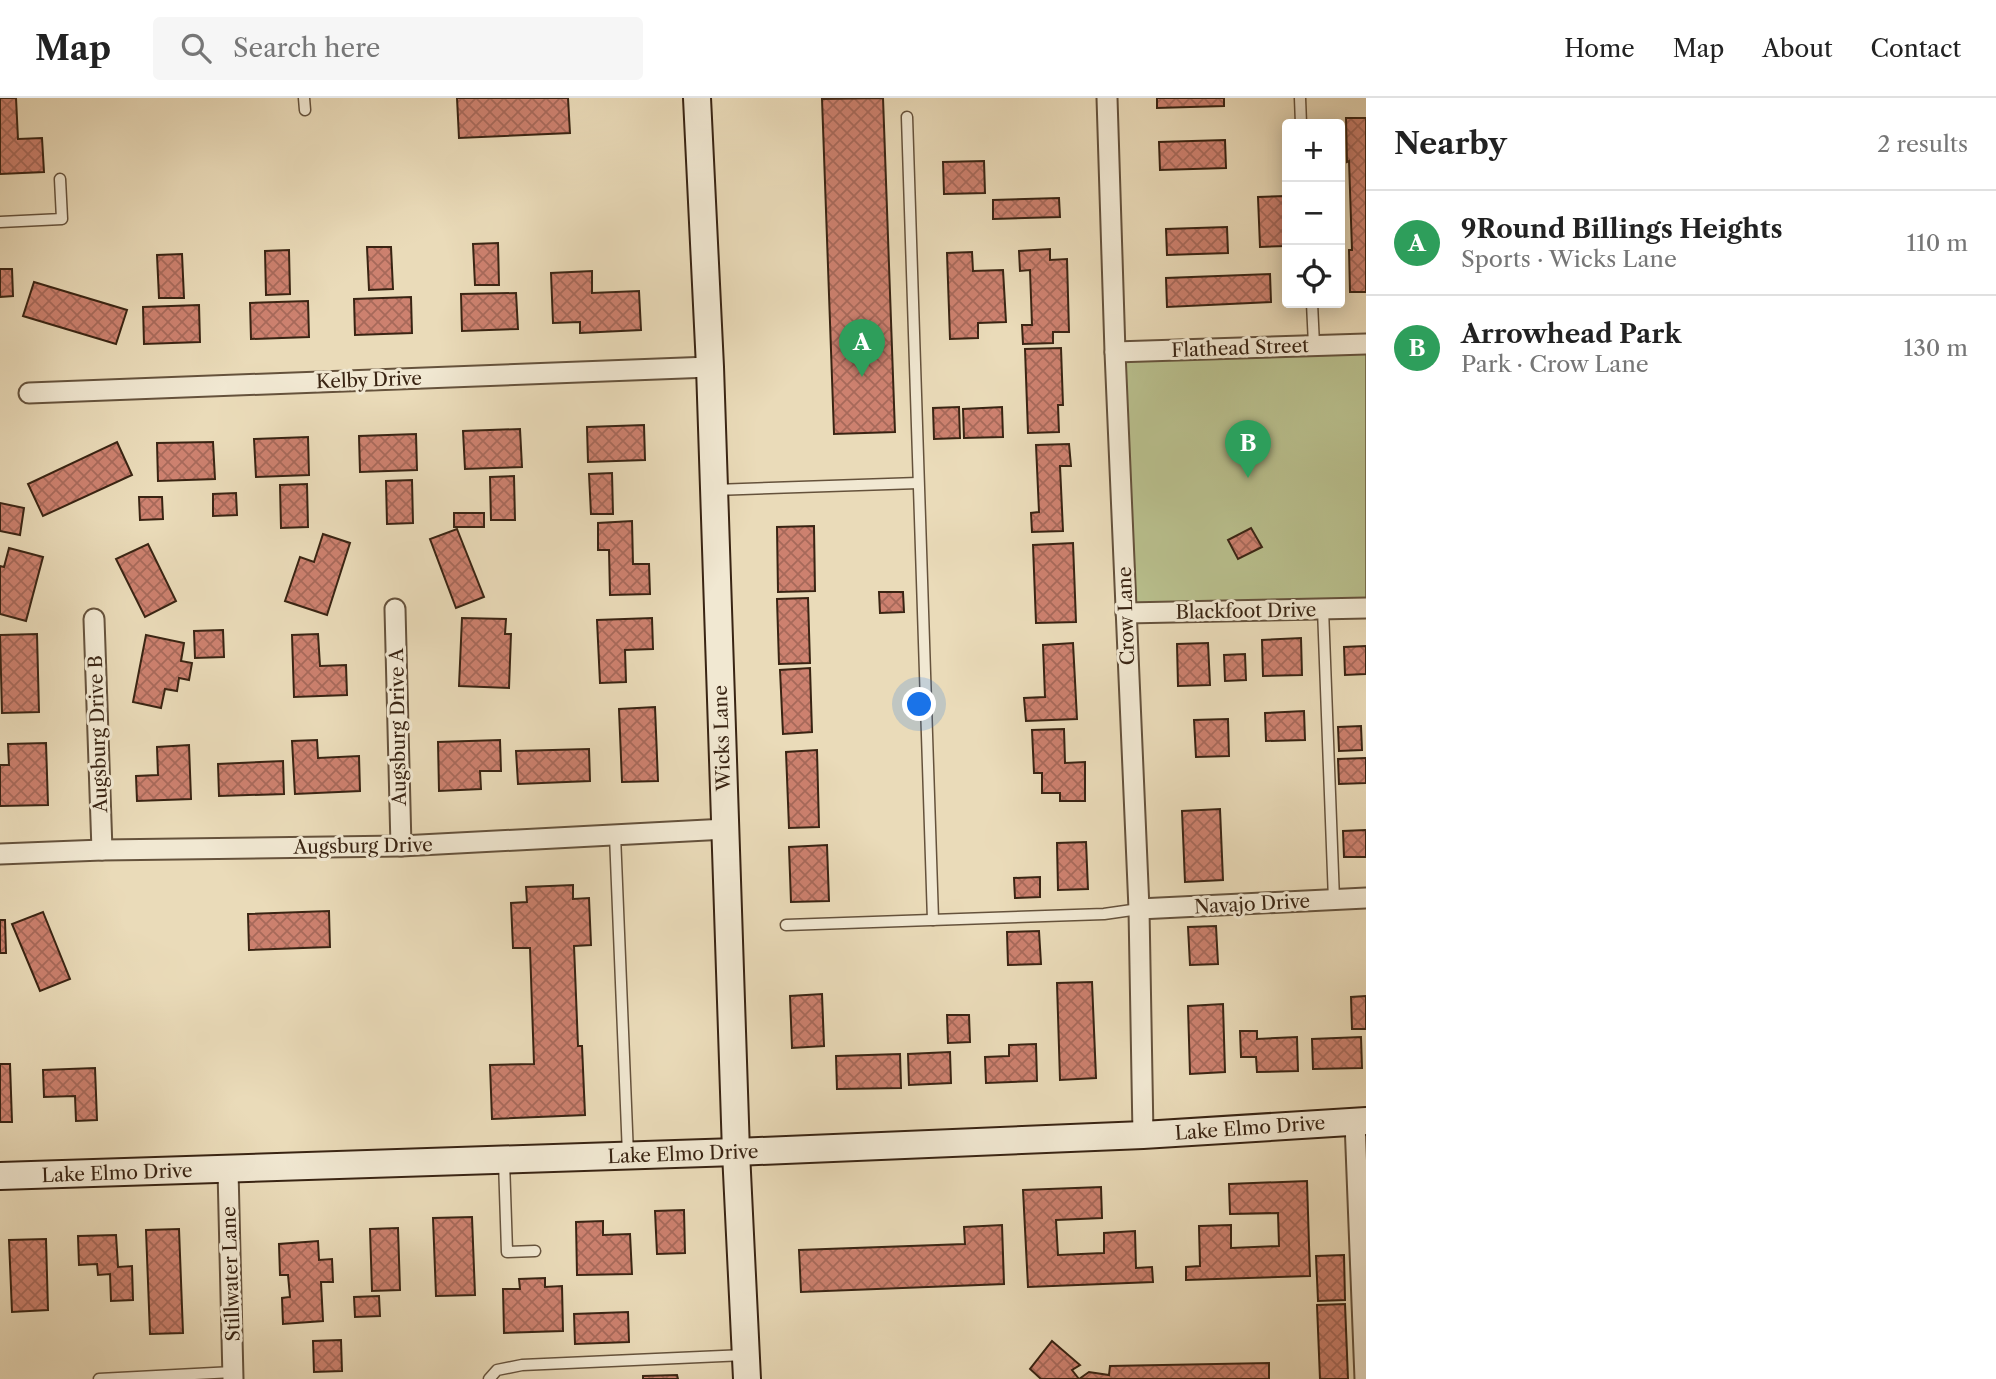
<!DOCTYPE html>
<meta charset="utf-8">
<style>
:root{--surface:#fff;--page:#f6f6f6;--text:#222;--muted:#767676;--line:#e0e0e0;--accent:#2563eb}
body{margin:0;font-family:"Libre Caslon Text",serif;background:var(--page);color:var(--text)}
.controls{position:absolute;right:21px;top:21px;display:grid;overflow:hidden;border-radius:7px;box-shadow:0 4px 18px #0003}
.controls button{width:63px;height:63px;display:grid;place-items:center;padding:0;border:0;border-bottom:2px solid var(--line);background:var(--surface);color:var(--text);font:35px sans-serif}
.you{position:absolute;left:920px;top:607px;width:24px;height:24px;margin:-18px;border:5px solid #fff;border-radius:50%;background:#1a73e8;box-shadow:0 0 0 10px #1a73e833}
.badge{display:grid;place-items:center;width:46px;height:46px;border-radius:50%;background:var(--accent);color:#fff;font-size:23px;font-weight:700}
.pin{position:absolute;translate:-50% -58px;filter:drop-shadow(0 2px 4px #0008)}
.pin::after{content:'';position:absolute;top:37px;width:24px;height:21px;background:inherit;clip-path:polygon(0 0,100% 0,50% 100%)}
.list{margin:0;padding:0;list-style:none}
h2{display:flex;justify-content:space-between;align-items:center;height:91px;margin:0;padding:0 28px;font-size:30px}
h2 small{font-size:23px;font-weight:400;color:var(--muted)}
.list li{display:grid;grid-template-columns:46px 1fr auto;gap:21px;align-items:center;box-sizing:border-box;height:105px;padding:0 28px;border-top:2px solid var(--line)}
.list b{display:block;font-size:26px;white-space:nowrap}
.list p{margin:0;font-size:23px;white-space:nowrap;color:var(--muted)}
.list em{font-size:23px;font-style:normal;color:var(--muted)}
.icon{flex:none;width:38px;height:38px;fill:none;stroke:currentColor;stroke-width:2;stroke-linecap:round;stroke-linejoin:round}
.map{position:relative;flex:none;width:1366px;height:1281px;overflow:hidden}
header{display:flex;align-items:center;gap:42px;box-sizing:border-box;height:98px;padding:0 35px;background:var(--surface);border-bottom:2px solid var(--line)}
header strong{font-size:33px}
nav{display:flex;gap:38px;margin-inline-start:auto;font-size:24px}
.search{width:490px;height:63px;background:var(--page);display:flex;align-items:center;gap:18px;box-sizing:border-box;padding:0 24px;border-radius:7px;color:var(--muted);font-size:26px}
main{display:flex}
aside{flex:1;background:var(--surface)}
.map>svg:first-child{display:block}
</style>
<header>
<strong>Map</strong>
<div class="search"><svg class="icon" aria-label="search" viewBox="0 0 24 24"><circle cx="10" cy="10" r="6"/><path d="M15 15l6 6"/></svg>Search here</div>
<nav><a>Home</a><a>Map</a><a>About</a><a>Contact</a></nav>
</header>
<main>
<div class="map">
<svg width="1366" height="1281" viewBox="0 0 1366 1281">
<defs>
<pattern id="building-cross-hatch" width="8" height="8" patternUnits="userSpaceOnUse" patternTransform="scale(1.75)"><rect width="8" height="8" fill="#cd816f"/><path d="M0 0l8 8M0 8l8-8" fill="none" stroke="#a7695a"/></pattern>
</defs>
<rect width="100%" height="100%" fill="#eadbb9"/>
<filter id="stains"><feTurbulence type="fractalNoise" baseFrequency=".00286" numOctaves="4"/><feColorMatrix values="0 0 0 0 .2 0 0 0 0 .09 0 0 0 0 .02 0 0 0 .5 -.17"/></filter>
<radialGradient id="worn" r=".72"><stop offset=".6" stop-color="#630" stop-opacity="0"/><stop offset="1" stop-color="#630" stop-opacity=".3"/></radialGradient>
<!-- green -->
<path fill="#b9c08e" stroke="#797250" stroke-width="2" d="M 1366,249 L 1366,508 L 1136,507 L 1124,254 Z"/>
<!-- building -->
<g fill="url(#building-cross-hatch)" stroke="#392413" stroke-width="2">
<path d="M 0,0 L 16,0 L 18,41 L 42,40 L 44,74 L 0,76 Z"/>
<path d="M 457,0 L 568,0 L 570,35 L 459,40 Z"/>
<path d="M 883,0 L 895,334 L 834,336 L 822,1 Z"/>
<path d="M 1157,0 L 1224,0 L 1224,8 L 1157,10 Z"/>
<path d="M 1346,20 L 1366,20 L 1366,194 L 1350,194 L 1349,152 L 1352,152 L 1349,63 L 1347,64 Z"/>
<path d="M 1225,42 L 1226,70 L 1160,72 L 1159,44 Z"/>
<path d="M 984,63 L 985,95 L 944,96 L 943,64 Z"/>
<path d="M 1285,98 L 1286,148 L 1260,149 L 1258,99 Z"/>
<path d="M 1059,100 L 1060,119 L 993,121 L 993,102 Z"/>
<rect x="1340" y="112" width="2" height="48"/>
<path d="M 1227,129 L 1228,155 L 1167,157 L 1166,131 Z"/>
<path d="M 498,145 L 499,187 L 475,187 L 473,146 Z"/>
<path d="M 367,149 L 391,149 L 393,191 L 369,192 Z"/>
<path d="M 1050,151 L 1050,162 L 1067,161 L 1069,234 L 1053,234 L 1053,245 L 1023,246 L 1022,227 L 1032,227 L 1030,172 L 1020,173 L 1019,153 Z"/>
<path d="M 289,152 L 290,196 L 266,197 L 265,153 Z"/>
<path d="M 972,154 L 973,173 L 1003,172 L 1006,224 L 978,225 L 978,240 L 950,241 L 947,155 Z"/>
<path d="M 182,156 L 184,200 L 159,200 L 157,157 Z"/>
<path d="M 0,171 L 12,171 L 13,198 L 0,199 Z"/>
<path d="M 592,173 L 592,195 L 639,193 L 641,232 L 580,235 L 580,224 L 553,225 L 551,175 Z"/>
<path d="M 1270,176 L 1271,204 L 1167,209 L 1166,180 Z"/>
<path d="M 34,184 L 127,212 L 116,246 L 23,218 Z"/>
<path d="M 516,195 L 518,231 L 462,233 L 461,196 Z"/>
<path d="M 411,199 L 412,235 L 355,237 L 354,201 Z"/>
<path d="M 308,203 L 309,239 L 251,241 L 250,205 Z"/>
<path d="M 199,207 L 200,244 L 144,246 L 143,209 Z"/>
<path d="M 1061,250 L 1063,307 L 1058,307 L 1059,334 L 1028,335 L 1025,251 Z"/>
<path d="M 959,309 L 960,340 L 934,341 L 933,310 Z"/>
<path d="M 1002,309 L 1003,339 L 964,340 L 963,311 Z"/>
<path d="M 644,327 L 645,362 L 588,364 L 587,329 Z"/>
<path d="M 520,331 L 522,369 L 465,371 L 463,333 Z"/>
<path d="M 416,336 L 417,372 L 360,374 L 359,338 Z"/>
<path d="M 308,339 L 309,377 L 256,379 L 254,341 Z"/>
<path d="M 117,344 L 132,377 L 43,418 L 28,386 Z"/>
<path d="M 213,344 L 215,381 L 158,383 L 157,345 Z"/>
<path d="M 1069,346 L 1071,368 L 1060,368 L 1063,433 L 1032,434 L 1031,415 L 1039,414 L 1036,347 Z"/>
<path d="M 612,375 L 613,416 L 591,416 L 589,376 Z"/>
<path d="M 514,378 L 515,422 L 491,422 L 490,379 Z"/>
<path d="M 412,382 L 413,425 L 387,426 L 386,383 Z"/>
<path d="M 307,386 L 308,429 L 281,430 L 280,387 Z"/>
<path d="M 236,395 L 237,417 L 213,418 L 213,396 Z"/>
<path d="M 139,399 L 162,399 L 163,421 L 140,422 Z"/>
<path d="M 0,405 L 24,410 L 20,437 L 0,433 Z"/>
<rect x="454" y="415" width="30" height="14"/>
<path d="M 632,423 L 633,466 L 649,466 L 650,496 L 610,497 L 609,452 L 598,452 L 598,425 Z"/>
<path d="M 814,428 L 815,493 L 778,494 L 777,429 Z"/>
<path d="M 1251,430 L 1262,449 L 1238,461 L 1228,442 Z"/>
<path d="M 457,431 L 484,499 L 456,510 L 430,441 Z"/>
<path d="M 323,436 L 350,445 L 327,517 L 285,503 L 300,459 L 314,464 Z"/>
<path d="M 1073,445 L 1076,524 L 1036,525 L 1033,447 Z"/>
<path d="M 148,446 L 176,503 L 145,519 L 116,461 Z"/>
<path d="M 9,450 L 43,459 L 26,523 L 0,516 L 0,468 L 4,469 Z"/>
<path d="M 879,494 L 903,494 L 904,514 L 880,515 Z"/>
<path d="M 808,500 L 810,565 L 779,566 L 777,501 Z"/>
<path d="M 462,520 L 506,521 L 505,536 L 511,536 L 509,590 L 459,588 Z"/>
<path d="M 652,520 L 653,551 L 625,552 L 626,584 L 600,585 L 597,522 Z"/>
<path d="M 223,532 L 224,559 L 195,560 L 194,533 Z"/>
<path d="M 37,536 L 39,614 L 2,615 L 0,537 Z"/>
<path d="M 318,536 L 320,568 L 346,567 L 347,597 L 294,599 L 292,537 Z"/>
<path d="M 146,537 L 184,545 L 181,563 L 192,565 L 189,582 L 179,580 L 177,593 L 165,591 L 161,610 L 133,604 Z"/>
<path d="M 1301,540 L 1302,577 L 1263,578 L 1262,542 Z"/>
<path d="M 1073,545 L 1077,621 L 1026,623 L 1024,600 L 1045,599 L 1043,547 Z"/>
<path d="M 1208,545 L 1210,587 L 1178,588 L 1177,546 Z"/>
<path d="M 1366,548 L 1366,576 L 1345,577 L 1344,549 Z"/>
<path d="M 1245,556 L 1246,582 L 1225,583 L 1224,557 Z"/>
<path d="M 810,570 L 812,634 L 783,636 L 780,572 Z"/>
<path d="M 655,609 L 658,683 L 622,684 L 619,611 Z"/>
<path d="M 1304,613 L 1305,642 L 1266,643 L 1265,615 Z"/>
<path d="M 1228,621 L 1229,658 L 1196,659 L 1194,622 Z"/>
<path d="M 1361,628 L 1362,652 L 1339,653 L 1338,629 Z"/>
<path d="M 1064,631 L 1065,665 L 1085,664 L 1085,703 L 1060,703 L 1060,695 L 1042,695 L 1042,675 L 1034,675 L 1032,632 Z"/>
<path d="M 317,642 L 318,660 L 359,658 L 360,693 L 295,696 L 292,643 Z"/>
<path d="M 500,642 L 501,673 L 480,673 L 481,691 L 439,693 L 438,644 Z"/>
<path d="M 46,645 L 48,707 L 0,708 L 0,667 L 9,667 L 8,646 Z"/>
<path d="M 189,647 L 191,701 L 137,703 L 136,678 L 158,677 L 157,649 Z"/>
<path d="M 589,651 L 590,683 L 518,686 L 516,653 Z"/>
<path d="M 817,652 L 819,729 L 789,730 L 786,654 Z"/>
<path d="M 1366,660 L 1366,685 L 1339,686 L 1338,661 Z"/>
<path d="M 283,663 L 284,696 L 219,698 L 218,666 Z"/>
<path d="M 1220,711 L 1223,782 L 1185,784 L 1182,713 Z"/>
<path d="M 1366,732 L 1366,759 L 1344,759 L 1343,733 Z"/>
<path d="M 1086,744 L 1088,791 L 1058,792 L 1057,745 Z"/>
<path d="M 827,747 L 829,803 L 791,804 L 789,749 Z"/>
<path d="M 1040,779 L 1040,799 L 1015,800 L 1014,780 Z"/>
<path d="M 573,787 L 573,801 L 589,800 L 591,847 L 574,848 L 578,948 L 582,948 L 585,1017 L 492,1021 L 490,967 L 534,966 L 530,850 L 513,850 L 511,805 L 527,804 L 526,789 Z"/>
<path d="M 329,813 L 330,849 L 249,852 L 248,816 Z"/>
<path d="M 43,814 L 70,881 L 40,893 L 12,826 Z"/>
<path d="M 0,822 L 5,822 L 6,855 L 0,855 Z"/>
<path d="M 1216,828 L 1218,866 L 1190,867 L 1188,829 Z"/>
<path d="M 1039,833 L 1041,866 L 1008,867 L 1007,834 Z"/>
<path d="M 1092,884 L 1096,980 L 1060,982 L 1057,885 Z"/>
<path d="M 822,896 L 824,948 L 792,950 L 790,898 Z"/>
<path d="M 1366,898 L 1366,931 L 1352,931 L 1351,899 Z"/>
<path d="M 1223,906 L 1225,974 L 1190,976 L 1188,908 Z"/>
<path d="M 947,917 L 969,917 L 970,944 L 948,945 Z"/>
<path d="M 1240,933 L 1257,933 L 1257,941 L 1297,939 L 1298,973 L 1257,974 L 1256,959 L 1241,959 Z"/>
<path d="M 1361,939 L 1362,970 L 1313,971 L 1312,941 Z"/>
<path d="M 1036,946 L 1037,983 L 986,985 L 985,959 L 1009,958 L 1009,947 Z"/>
<path d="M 950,954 L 951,985 L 909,987 L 908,956 Z"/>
<path d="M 900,956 L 901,990 L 837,991 L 836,958 Z"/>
<path d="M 0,966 L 10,966 L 12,1024 L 0,1024 Z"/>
<path d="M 95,970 L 97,1022 L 76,1023 L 75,998 L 44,999 L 43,972 Z"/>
<path d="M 1307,1083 L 1310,1178 L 1186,1182 L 1186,1169 L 1200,1168 L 1199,1128 L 1231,1127 L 1231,1150 L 1279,1148 L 1278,1115 L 1230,1116 L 1229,1086 Z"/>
<path d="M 1101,1089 L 1102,1120 L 1056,1122 L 1058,1157 L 1104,1155 L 1104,1135 L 1135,1133 L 1136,1170 L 1152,1169 L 1153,1184 L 1028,1189 L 1023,1092 Z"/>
<path d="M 684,1112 L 685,1155 L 657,1156 L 655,1113 Z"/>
<path d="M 472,1119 L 475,1197 L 436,1198 L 433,1120 Z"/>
<path d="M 603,1123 L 603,1137 L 630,1136 L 632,1176 L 577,1177 L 576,1124 Z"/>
<path d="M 1002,1127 L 1004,1186 L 801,1194 L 799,1152 L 965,1146 L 964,1129 Z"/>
<path d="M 398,1130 L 400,1192 L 372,1193 L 370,1131 Z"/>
<path d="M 179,1131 L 183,1235 L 150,1236 L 146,1132 Z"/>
<path d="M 116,1137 L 118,1169 L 132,1168 L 133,1202 L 111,1203 L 110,1176 L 98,1177 L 97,1166 L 79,1167 L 78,1138 Z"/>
<path d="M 46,1141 L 48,1212 L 12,1214 L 9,1142 Z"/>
<path d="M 318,1143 L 319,1162 L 332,1161 L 333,1184 L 321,1184 L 323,1223 L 283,1226 L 282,1200 L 290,1199 L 288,1177 L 280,1177 L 279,1146 Z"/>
<path d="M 1344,1157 L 1345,1202 L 1318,1203 L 1316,1158 Z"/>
<path d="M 545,1180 L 545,1189 L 562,1188 L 563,1233 L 504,1235 L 503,1191 L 520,1191 L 519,1181 Z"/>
<path d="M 379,1198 L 380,1218 L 355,1219 L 354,1199 Z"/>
<path d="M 1345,1206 L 1348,1281 L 1320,1281 L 1317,1207 Z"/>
<path d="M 628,1214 L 629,1244 L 575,1246 L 574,1216 Z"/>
<path d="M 341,1242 L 342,1273 L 314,1274 L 313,1243 Z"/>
<path d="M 1052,1243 L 1080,1267 L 1072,1272 L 1079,1281 L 1089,1274 L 1109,1277 L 1110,1268 L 1269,1265 L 1269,1281 L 1041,1281 L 1030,1271 Z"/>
<path d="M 677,1277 L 678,1281 L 643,1281 L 643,1278 Z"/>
</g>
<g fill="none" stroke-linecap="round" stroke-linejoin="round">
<!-- lane casing -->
<g stroke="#65523c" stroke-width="13">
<g id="lane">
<path d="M 304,0 L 305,12"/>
<path d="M 1300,0 L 1301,26"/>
<path d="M 907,19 L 933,822"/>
<path d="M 0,124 L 62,121 L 60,81"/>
<path d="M 1312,205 L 1314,247"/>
<path d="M 714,392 L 918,385"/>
<path d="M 1323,511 L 1334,802"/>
<path d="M 615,737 L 628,1057"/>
<path d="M 786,827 L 1104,816 L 1139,811"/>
<path d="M 504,1063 L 507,1154 L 535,1153"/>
<path d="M 99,1281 L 233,1274"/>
<path d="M 489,1281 L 497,1272 L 522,1267 L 745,1257"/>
</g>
</g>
<!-- street casing -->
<g stroke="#65523c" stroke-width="23">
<g id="street">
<path d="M 1107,0 L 1115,254 L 1139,811 L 1143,1037"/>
<path d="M 1115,254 L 1366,246"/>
<path d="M 29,295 L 710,269"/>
<path d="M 395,511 L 401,748"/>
<path d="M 1126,515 L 1366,510"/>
<path d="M 94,521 L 102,752"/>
<path d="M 0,756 L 102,752 L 401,748 L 726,731"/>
<path d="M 1139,811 L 1366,800"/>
<path d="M 1355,1024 L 1365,1281"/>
<path d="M 228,1072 L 233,1281"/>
</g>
</g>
<!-- secondary casing -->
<g stroke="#392413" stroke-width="30">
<g id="secondary">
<path d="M 697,0 L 710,269 L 736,1054 L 747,1281"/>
<path d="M 0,1078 L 736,1054 L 1143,1037 L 1366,1023"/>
</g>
</g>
<!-- lane -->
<use href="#lane" stroke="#f1e8d2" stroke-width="10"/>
<!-- street -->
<use href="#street" stroke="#f1e8d2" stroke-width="19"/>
<!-- secondary -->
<use href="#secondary" stroke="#f1e8d2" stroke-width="26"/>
</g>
<g text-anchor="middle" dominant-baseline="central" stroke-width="6" stroke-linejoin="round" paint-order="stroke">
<!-- street labels -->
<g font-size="19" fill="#392413" stroke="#f1e8d2">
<text transform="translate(1240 250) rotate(-2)">Flathead Street</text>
<text transform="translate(369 282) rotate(-2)">Kelby Drive</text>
<text transform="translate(1246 513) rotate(-1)">Blackfoot Drive</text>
<text transform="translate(1126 518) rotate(-92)">Crow Lane</text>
<text transform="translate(398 629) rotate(-91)">Augsburg Drive A</text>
<text transform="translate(98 636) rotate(-92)">Augsburg Drive B</text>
<text transform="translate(722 640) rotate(-92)">Wicks Lane</text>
<text transform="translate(363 748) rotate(-1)">Augsburg Drive</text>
<text transform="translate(1252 806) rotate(-3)">Navajo Drive</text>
<text transform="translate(1250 1030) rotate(-4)">Lake Elmo Drive</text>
<text transform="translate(683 1056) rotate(-2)">Lake Elmo Drive</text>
<text transform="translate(117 1075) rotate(-2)">Lake Elmo Drive</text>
<text transform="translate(231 1176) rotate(-92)">Stillwater Lane</text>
</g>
</g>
<rect width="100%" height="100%" filter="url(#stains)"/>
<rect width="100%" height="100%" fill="url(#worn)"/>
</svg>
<div class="controls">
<button>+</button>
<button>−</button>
<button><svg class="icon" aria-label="locate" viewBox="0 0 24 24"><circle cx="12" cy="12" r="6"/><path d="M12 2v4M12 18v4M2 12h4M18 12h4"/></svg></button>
</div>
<div class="you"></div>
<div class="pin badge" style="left:862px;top:279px;background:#2e9e5b">A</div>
<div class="pin badge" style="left:1248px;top:380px;background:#2e9e5b">B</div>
</div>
<aside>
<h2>Nearby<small>2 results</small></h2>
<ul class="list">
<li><span class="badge" style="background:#2e9e5b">A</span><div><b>9Round Billings Heights</b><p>Sports · Wicks Lane</p></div><em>110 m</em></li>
<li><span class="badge" style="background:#2e9e5b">B</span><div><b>Arrowhead Park</b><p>Park · Crow Lane</p></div><em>130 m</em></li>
</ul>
</aside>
</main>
